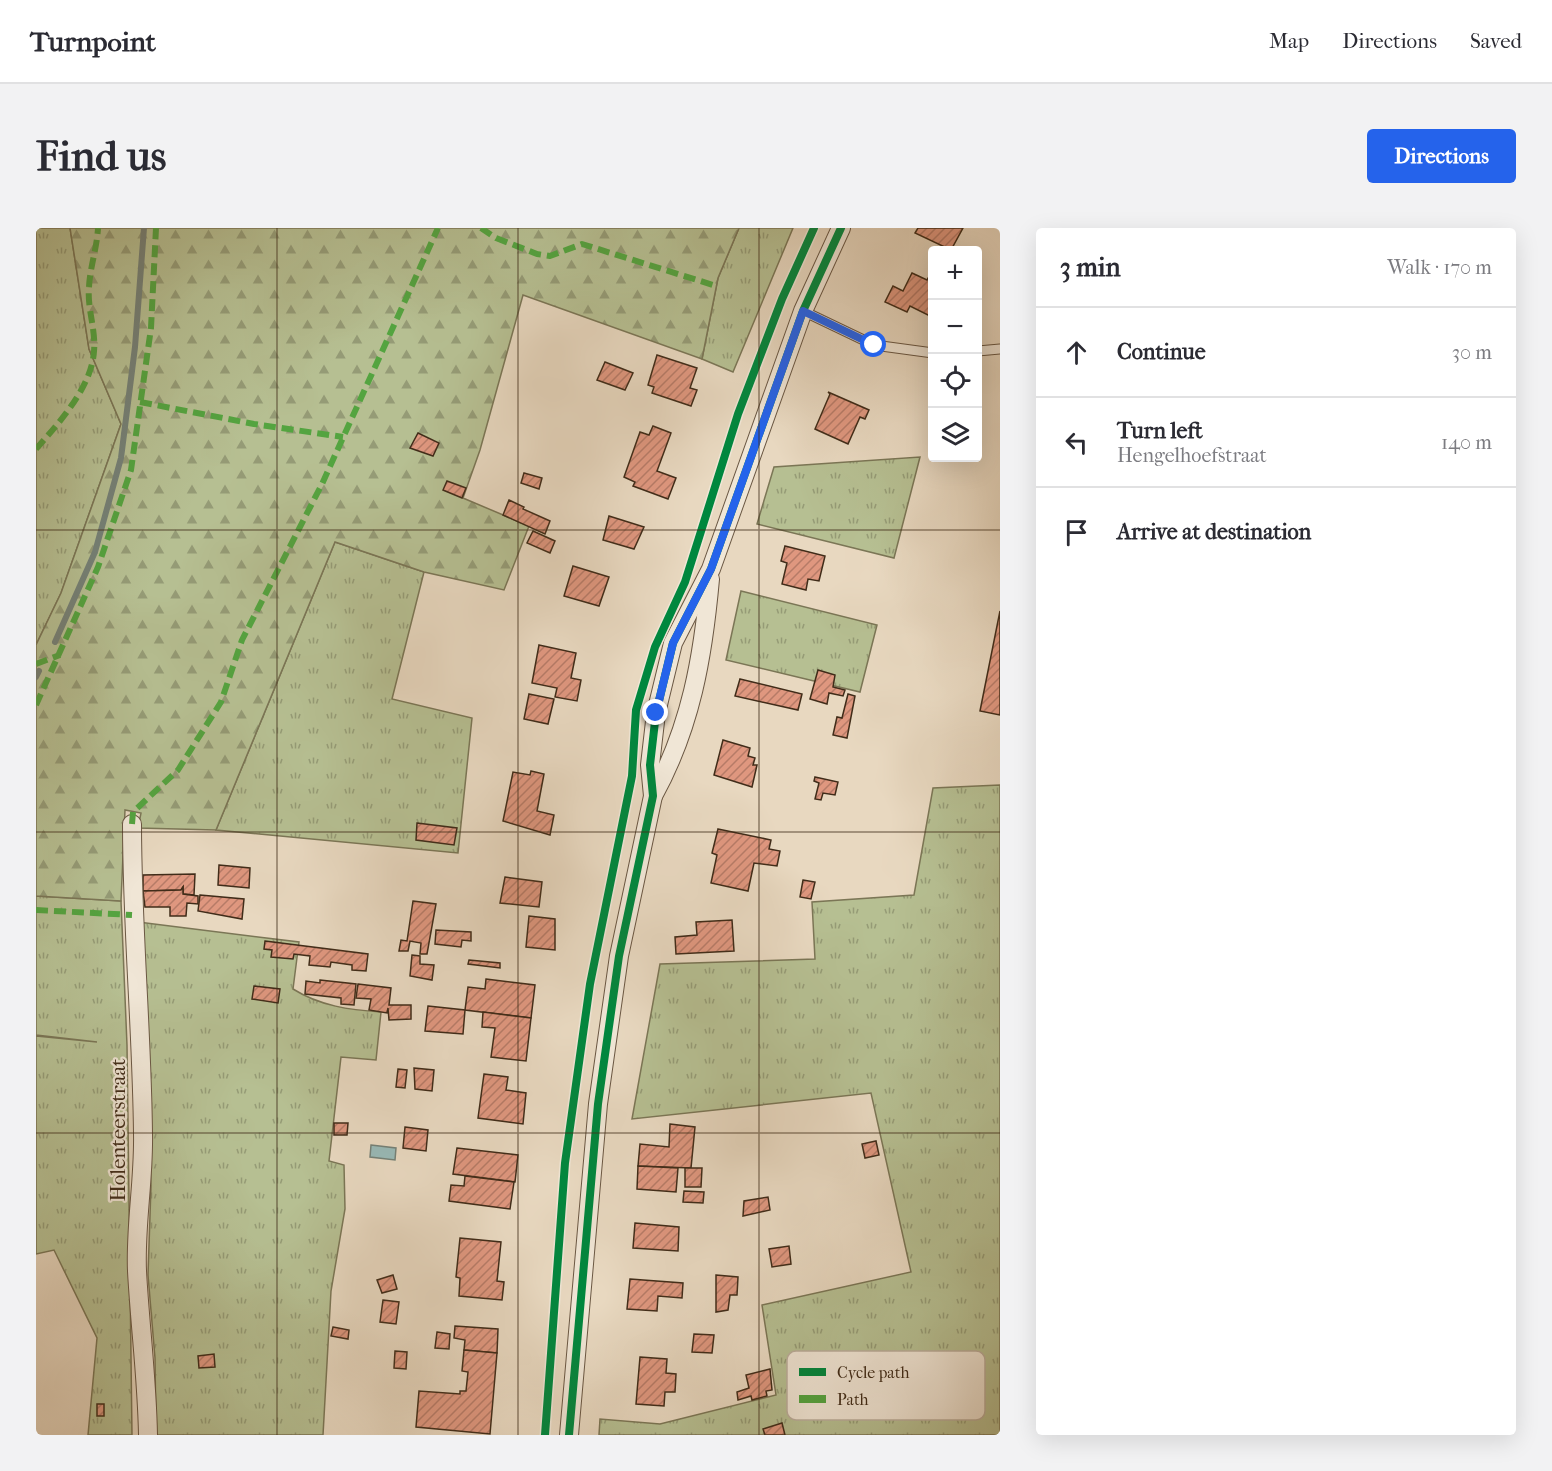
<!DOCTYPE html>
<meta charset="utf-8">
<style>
:root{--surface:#fff;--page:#f2f2f3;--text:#2b2b33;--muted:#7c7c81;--line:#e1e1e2;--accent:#2563eb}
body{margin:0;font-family:"IM FELL French Canon",serif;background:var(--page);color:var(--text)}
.controls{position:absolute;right:18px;top:18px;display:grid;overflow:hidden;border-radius:6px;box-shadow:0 6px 24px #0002}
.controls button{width:54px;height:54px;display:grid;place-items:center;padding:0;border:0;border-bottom:2px solid var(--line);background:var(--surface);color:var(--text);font:30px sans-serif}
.stop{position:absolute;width:18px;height:18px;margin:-14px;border:4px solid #2563eb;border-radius:50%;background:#fff}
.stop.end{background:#2563eb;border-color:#fff;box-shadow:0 2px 6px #0008}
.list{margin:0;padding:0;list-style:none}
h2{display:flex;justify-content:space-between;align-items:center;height:78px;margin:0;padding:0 24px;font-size:26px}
h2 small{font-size:20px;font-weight:400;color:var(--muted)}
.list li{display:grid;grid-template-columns:39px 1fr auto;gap:18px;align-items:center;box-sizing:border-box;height:90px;padding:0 24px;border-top:2px solid var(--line)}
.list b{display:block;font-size:22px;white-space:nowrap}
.list p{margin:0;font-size:20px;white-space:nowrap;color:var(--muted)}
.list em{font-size:20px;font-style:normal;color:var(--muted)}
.icon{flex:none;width:33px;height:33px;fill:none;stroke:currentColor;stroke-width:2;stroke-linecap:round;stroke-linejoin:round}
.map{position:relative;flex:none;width:964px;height:1207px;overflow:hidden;border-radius:6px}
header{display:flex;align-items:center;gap:36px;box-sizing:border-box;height:84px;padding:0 30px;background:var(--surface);border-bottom:2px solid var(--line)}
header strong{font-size:28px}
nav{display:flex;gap:33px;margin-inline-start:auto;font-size:21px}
.intro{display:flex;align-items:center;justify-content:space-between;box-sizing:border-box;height:144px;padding:0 36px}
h1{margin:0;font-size:42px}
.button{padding:15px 27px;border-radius:6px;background:var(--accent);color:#fff;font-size:21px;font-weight:700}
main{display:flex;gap:36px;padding:0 36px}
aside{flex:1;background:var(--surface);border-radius:6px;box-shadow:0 6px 24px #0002}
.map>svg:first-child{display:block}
</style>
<header>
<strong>Turnpoint</strong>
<nav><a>Map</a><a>Directions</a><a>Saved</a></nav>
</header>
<div class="intro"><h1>Find us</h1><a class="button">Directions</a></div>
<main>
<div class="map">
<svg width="964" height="1207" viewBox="0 0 964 1207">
<defs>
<pattern id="grass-tufts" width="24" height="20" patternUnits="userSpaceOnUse" patternTransform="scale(1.5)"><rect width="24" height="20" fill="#b6bf92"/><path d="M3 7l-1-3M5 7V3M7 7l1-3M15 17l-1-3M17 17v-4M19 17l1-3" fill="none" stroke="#959b76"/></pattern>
<pattern id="forest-firs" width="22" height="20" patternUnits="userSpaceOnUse" patternTransform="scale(1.5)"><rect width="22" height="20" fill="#b6bf92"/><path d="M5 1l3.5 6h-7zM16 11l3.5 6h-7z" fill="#959b76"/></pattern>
<pattern id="building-hatch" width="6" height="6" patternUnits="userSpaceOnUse" patternTransform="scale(1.5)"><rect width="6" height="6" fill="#df977f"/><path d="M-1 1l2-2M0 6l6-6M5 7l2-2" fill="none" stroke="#b67b67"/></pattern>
</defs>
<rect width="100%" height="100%" fill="#e8d8c0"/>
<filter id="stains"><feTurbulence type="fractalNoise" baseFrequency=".00333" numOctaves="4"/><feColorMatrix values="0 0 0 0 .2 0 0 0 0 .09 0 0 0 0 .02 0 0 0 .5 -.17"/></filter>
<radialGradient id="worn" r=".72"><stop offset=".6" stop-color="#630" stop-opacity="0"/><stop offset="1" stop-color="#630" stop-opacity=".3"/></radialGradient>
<!-- grass -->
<g fill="url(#grass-tufts)" stroke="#7b7656" stroke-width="1.5">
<path d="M 0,0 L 34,0 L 53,121 L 85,196 L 25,365 L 0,417 Z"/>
<path d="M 703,0 L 757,0 L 697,144 L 666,131 L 682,50 Z"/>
<path d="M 884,229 L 858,330 L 721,296 L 738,239 Z"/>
<path d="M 299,314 L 388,344 L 356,471 L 436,490 L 422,625 L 180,602 Z"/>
<path d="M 705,363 L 841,397 L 824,464 L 690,432 Z"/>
<path d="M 964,557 L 964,1207 L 563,1207 L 564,1191 L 624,1196 L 740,1167 L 726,1077 L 875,1044 L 835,865 L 596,891 L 624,736 L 779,731 L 776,674 L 878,667 L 897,560 Z"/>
<path d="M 0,668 L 85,673 L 91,817 L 96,1207 L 52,1207 L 61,1110 L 18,1022 L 0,1026 L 0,808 L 61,814 L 0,807 Z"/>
<path d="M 102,694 L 263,714 L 257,761 C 284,778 314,782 345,784 L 340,832 L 305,829 L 293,933 L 308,937 L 309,981 L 295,1063 L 287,1207 L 120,1207 L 119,1130 L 112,1047 L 115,958 L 110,807 Z"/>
</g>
<!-- forest -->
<path fill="url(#forest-firs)" stroke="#7b7656" stroke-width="1.5" d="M 34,0 L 703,0 L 682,50 L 666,131 L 487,67 L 444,222 L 427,270 L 493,298 L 468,362 L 388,344 L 299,314 L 180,602 L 102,600 L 105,585 L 89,582 L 85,673 L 0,668 L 0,417 L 25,365 L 85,196 L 53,121 Z"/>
<!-- water -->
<path fill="#98b9b6" stroke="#758177" stroke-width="1.5" d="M 335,917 L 360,920 L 359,932 L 334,929 Z"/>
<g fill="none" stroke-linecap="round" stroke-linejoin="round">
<!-- stream -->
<g stroke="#758177" stroke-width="6">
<path d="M 19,414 L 59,324 L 85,230 L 99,119 L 108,0"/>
<path d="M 0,449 L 3,443"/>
</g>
</g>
<!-- building -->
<g fill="url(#building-hatch)" stroke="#402c19" stroke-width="1.5">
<path d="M 882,0 L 927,0 L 915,22 L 879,5 Z"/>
<path d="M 876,45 L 891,52 L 894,47 L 897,48 L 897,82 L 894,88 L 874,78 L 871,84 L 849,74 L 857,58 L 867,63 Z"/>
<path d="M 621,127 L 661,140 L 654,160 L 661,162 L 655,178 L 616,165 L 618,159 L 612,157 Z"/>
<path d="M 569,134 L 597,145 L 589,162 L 561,152 Z"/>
<path d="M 792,164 L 833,182 L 829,191 L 824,189 L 812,216 L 779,201 L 794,166 Z"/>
<path d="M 617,198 L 635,205 L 621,243 L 640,250 L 632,271 L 597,258 L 599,254 L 588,249 L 604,204 L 613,207 Z"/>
<path d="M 382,205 L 403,215 L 397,228 L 374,220 Z"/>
<path d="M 488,245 L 506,250 L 503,261 L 485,255 Z"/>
<path d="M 411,253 L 430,260 L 426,270 L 407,262 Z"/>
<path d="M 473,272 L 488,279 L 487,281 L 514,293 L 509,306 L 467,287 Z"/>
<path d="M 573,288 L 608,299 L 598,321 L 567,312 Z"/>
<path d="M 497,303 L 519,313 L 514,325 L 491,315 Z"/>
<path d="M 749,318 L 789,328 L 783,353 L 772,351 L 770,362 L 746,356 L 751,335 L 745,333 Z"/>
<path d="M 537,338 L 573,349 L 563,378 L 528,368 Z"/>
<path d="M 964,383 L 964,487 L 944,483 Z"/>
<path d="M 503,417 L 540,425 L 535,450 L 545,452 L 541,473 L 519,469 L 521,460 L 496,455 Z"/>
<path d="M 782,442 L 799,447 L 797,459 L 809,462 L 807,468 L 793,465 L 791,476 L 774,471 Z"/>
<path d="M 704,451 L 766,466 L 762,482 L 699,468 Z"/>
<path d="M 493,466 L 518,471 L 512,496 L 488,491 Z"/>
<path d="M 812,466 L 819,468 L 811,510 L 797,507 L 801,489 L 806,490 Z"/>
<path d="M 687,512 L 714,520 L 712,528 L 719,530 L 717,537 L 721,537 L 716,559 L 678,547 Z"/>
<path d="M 495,543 L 508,546 L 501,583 L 518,587 L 514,607 L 467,593 L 477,544 L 494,547 Z"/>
<path d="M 779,549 L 802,554 L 799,567 L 787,565 L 785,572 L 779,571 L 783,555 L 778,553 Z"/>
<path d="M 381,595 L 421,600 L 418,617 L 380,612 Z"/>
<path d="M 682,601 L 735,612 L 733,621 L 744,623 L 741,638 L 718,635 L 712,663 L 675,655 L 681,627 L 676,625 Z"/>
<path d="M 183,637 L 214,640 L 213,660 L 182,657 Z"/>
<path d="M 159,646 L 158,667 L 147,666 L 147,659 L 145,662 L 107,663 L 107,647 Z"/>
<path d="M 469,649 L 506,654 L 503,679 L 464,675 Z"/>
<path d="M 767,652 L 779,654 L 775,671 L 764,669 Z"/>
<path d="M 147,659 L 147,666 L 162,668 L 162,676 L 151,675 L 150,688 L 134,688 L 134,679 L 109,679 L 107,663 L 145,662 Z"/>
<path d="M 164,667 L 208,671 L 206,691 L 162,683 Z"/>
<path d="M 377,673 L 400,676 L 391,726 L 384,726 L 385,715 L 374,713 L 372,723 L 363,723 L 365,712 L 371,713 Z"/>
<path d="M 493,688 L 519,691 L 519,722 L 490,719 Z"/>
<path d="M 696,692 L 698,723 L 640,726 L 639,709 L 661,707 L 660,694 Z"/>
<path d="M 400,702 L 435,704 L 435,713 L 426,712 L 425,719 L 399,716 Z"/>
<path d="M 229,713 L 332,726 L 330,743 L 316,742 L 316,737 L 295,734 L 294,739 L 273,737 L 274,728 L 258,726 L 257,731 L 235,729 L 236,722 L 228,721 Z"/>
<path d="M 376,727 L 384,728 L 384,736 L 398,737 L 396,752 L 374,748 Z"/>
<path d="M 433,732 L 464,735 L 464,740 L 432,736 Z"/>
<path d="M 450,751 L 499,757 L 495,790 L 429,782 L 432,759 L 449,761 Z"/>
<path d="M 284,752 L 320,756 L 318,777 L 305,776 L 305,770 L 269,766 L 270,753 L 284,755 Z"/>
<path d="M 322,756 L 355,760 L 353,777 L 375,777 L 375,791 L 353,792 L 352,780 L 351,785 L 333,782 L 335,771 L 320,770 Z"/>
<path d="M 218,758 L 244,761 L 242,775 L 216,771 Z"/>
<path d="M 392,778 L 429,782 L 427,806 L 389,803 Z"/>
<path d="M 447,784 L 495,790 L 490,833 L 455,829 L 459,800 L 446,799 Z"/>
<path d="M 378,840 L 398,842 L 396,863 L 379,861 Z"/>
<path d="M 362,841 L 371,842 L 369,860 L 360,859 Z"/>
<path d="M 448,846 L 472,849 L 470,862 L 490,865 L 487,896 L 442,890 Z"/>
<path d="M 298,895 L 312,895 L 311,907 L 298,907 Z"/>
<path d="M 634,896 L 659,899 L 655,940 L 602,938 L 604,916 L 633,919 Z"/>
<path d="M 369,899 L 392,902 L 390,923 L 367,920 Z"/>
<path d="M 840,913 L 843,927 L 829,930 L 826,916 Z"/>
<path d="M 421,920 L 482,927 L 479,954 L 417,946 Z"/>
<path d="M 602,938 L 642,940 L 640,964 L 601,961 Z"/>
<path d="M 649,940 L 666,940 L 665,959 L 649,959 Z"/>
<path d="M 429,948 L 478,954 L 474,981 L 413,973 L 415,957 L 428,958 Z"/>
<path d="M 648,963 L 668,964 L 667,975 L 647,974 Z"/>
<path d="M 732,969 L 734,982 L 707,988 L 708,973 Z"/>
<path d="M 599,995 L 643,999 L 642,1023 L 597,1020 Z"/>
<path d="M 424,1010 L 465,1014 L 461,1053 L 468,1054 L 466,1072 L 423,1068 L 424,1050 L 420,1049 Z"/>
<path d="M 753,1018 L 755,1036 L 736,1039 L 733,1021 Z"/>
<path d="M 357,1047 L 361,1061 L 346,1065 L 341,1052 Z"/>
<path d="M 680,1047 L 702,1049 L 701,1067 L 694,1067 L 692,1082 L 680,1084 Z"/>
<path d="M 594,1051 L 647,1055 L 646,1070 L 622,1068 L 621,1083 L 591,1081 Z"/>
<path d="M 347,1072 L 363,1074 L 360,1096 L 344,1094 Z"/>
<path d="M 419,1098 L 462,1101 L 461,1125 L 428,1122 L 429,1112 L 418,1110 Z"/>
<path d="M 297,1099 L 313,1102 L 312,1111 L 295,1108 Z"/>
<path d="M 401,1104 L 414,1106 L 413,1121 L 399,1120 Z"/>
<path d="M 658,1106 L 678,1107 L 676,1125 L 656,1124 Z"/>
<path d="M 428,1122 L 461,1125 L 454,1206 L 380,1199 L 383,1163 L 424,1166 L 424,1163 L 430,1163 L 432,1144 L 426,1143 Z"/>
<path d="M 359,1123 L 371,1124 L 370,1141 L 358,1140 Z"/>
<path d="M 178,1126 L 179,1139 L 163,1140 L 162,1128 Z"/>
<path d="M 604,1129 L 631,1131 L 630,1145 L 640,1146 L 639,1164 L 629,1164 L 628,1178 L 600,1176 Z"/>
<path d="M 734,1141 L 736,1162 L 730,1163 L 731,1168 L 716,1172 L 715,1168 L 702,1172 L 701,1164 L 713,1160 L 710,1147 Z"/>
<rect x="61" y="1176" width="7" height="12"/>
<path d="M 746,1195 L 749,1207 L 729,1207 L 727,1201 Z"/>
</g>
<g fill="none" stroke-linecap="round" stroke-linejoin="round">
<!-- lane casing -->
<g stroke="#6a5743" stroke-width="11">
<g id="lane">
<path d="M 767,83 L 838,117 L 897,125"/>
<path d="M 942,123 L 964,121"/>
</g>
</g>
<!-- street casing -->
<g stroke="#6a5743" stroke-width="20">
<g id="street">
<path d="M 617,568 C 655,499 667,429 674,351"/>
<path d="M 96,596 C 96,700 106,803 107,906 C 108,952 99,998 101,1043 C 104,1098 111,1151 112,1207"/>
<path d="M 533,1207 L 562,876 L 583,728 L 617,568 L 614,537 L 620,485 L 637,415 L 675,341 L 767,83 L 805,0"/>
</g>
</g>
<!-- lane -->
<use href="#lane" stroke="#f0e6d6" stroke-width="9"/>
<!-- street -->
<use href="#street" stroke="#f0e6d6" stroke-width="18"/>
<!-- quiet -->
<g stroke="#54a440" stroke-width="6" stroke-dasharray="12 6" stroke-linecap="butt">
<path d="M 445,0 L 460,10 L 501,26 L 514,28 L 546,16 L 677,57"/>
<path d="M 104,174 L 218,196 L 307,209"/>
<path d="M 0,221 C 22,196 56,159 58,123 C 60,102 51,80 53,59 C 54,39 61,20 62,0"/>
<path d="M 0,436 L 24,427"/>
<path d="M 0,477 L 62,339 L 95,242 L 115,100 L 120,0"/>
<path d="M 96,596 L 97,584 L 142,542 L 185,474 L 206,412 L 286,256 L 402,0"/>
<path d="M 0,682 L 96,687"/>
</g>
<!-- cycleway casing -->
<g stroke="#f0e6d6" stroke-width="11">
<g id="cycleway">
<path d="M 509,1207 L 529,935 L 554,756 L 596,548 L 600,482 L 619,419 L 649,354 L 702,186 L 746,71 L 778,0"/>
<path d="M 533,1207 L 562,876 L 583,728 L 617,568 L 614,537 L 620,485 L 637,415 L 675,341 L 767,83 L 805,0"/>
</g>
</g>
<!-- cycleway -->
<use href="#cycleway" stroke="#00873e" stroke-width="8"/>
</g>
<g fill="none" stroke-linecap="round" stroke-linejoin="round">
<!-- route -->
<path stroke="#2563eb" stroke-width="8" d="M 620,485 L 637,415 L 675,341 L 767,83 L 838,117"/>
</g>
<!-- grid -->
<path fill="none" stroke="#402c19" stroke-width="1.5" stroke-opacity="0.55" d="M 241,0 L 241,1207M 482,0 L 482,1207M 723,0 L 723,1207M 0,302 L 964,302M 0,604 L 964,604M 0,905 L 964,905"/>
<g text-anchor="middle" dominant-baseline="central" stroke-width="4.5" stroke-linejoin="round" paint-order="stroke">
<!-- street labels -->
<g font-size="21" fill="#402c19" stroke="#f0e6d6">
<text transform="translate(82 902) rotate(-90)">Holenteerstraat</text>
</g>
</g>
<!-- legend -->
<rect x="751" y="1123" width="198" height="69" rx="9" fill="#f0e6d6" stroke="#bbae9d" stroke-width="1.5"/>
<rect x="763" y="1140" width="27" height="8" fill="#00873e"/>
<rect x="763" y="1167" width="27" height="8" fill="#54a440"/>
<g font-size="16" fill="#402c19">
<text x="801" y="1150">Cycle path</text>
<text x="801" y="1177">Path</text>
</g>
<rect width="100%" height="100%" filter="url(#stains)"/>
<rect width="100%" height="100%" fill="url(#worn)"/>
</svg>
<div class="controls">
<button>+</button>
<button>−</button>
<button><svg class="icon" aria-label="locate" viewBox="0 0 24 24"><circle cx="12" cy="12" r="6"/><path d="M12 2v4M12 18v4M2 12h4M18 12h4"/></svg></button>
<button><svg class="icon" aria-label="layers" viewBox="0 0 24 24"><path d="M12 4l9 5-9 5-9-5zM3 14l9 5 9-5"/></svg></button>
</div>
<div class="stop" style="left:838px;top:117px"></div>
<div class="stop end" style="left:620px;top:485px"></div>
</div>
<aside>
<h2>3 min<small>Walk · 170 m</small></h2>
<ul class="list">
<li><svg class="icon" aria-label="ahead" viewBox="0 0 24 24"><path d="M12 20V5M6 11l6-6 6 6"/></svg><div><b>Continue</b></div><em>30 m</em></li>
<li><svg class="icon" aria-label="left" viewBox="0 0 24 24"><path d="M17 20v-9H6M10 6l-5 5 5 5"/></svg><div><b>Turn left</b><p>Hengelhoefstraat</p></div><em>140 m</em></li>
<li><svg class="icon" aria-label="arrive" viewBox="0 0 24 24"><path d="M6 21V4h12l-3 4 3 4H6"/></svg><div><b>Arrive at destination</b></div></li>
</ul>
</aside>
</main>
